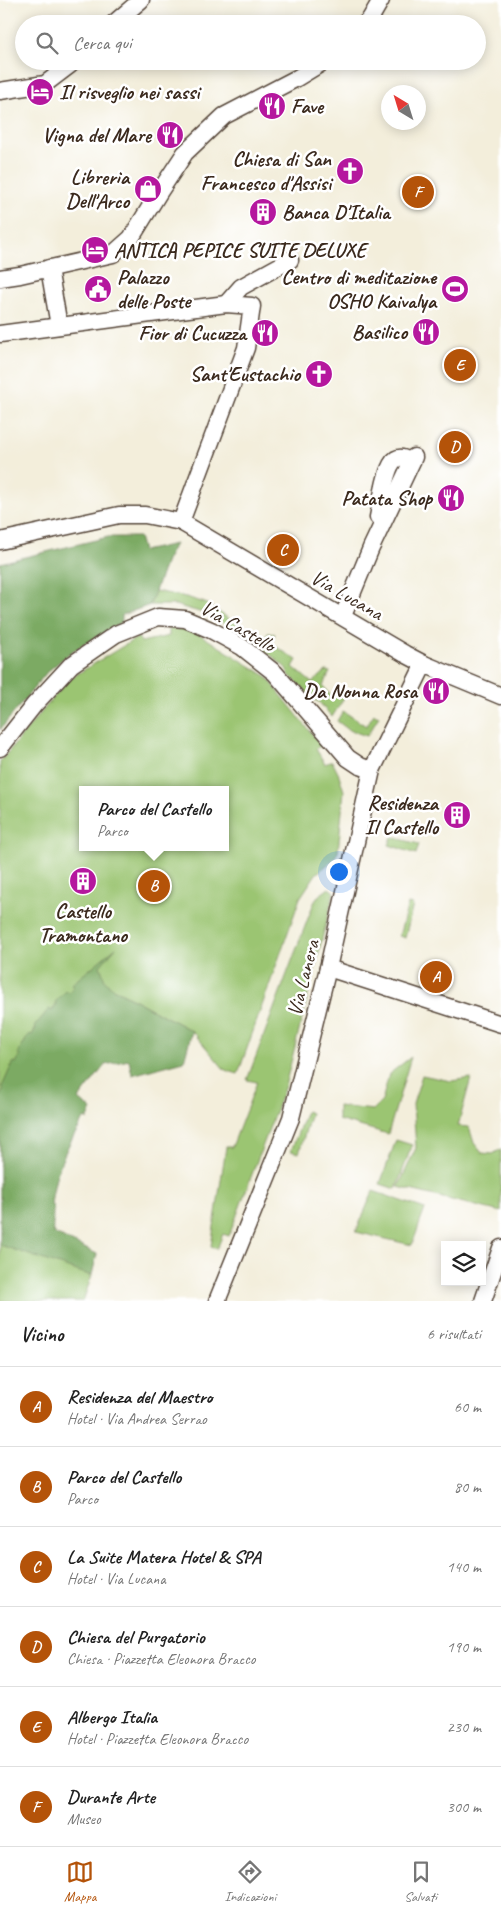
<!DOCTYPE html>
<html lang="it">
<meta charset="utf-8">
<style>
:root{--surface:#fff;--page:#f6f6f6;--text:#222;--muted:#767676;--line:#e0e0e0;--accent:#b45309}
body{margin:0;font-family:Caveat,sans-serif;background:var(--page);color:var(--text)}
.controls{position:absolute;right:15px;bottom:15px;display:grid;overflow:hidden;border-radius:0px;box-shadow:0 2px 12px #0003}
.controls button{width:45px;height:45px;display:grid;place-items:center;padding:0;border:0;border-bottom:1px solid var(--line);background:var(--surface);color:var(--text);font:25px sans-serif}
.compass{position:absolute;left:381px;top:85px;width:45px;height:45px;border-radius:50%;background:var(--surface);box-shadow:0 2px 12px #0003;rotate:322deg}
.you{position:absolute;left:338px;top:871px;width:18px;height:18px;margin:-12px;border:4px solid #fff;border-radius:50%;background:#1a73e8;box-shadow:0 0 0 8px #1a73e833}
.badge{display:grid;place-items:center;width:32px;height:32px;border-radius:50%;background:var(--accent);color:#fff;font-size:16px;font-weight:700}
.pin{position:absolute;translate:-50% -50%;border:2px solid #fff;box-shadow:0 1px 5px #0006}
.popup{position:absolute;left:79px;top:786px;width:150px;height:65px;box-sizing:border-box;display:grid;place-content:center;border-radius:0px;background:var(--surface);filter:drop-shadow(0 1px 4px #0005);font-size:16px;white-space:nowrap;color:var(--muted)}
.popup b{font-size:19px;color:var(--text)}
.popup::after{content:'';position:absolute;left:50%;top:100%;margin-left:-10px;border:10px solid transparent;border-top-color:var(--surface)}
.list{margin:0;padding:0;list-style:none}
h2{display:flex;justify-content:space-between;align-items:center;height:65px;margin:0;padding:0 20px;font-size:21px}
h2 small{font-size:16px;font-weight:400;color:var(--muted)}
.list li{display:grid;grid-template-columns:32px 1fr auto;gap:15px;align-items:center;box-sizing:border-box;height:80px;padding:0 20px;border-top:1px solid var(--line)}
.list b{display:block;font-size:19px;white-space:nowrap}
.list p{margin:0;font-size:16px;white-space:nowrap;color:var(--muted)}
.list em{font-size:16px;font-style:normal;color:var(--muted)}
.icon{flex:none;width:28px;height:28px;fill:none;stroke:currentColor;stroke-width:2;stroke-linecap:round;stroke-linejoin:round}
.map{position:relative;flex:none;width:501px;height:1301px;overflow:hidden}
.search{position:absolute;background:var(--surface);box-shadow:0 2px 12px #0003;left:15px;right:15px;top:15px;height:55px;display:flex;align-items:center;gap:12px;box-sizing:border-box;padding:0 18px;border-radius:28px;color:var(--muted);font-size:19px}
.sheet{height:545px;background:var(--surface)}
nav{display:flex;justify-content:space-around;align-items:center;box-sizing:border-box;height:70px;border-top:1px solid var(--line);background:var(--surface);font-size:14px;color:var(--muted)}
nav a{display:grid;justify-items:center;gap:2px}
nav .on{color:var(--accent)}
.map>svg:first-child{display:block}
</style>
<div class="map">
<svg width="501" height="1301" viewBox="0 0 501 1301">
<rect width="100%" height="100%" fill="#fff"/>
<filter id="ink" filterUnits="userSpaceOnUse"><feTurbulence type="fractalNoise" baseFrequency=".02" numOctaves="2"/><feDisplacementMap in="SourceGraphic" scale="10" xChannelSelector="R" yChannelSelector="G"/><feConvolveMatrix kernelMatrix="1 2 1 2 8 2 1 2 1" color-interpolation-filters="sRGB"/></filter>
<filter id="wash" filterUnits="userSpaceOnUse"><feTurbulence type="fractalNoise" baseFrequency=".0096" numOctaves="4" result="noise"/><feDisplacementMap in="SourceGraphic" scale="20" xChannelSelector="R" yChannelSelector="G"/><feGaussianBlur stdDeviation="1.12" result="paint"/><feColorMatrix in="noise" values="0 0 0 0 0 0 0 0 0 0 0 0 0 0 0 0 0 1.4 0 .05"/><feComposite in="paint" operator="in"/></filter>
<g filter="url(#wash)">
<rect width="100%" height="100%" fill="#f3eedb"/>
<!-- green -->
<g fill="#9bc572" stroke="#6b7848" fill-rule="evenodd">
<path d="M 155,591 L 186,597 L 205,603 L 263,641 L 268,633 L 275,634 L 270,643 L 297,660 L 293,667 L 312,683 L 326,671 L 330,672 L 323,686 L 331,696 L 337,692 L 339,695 L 341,694 L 345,696 L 332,717 L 319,702 L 310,698 L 305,690 L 289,675 L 286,668 L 260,646 L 232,628 L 210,615 L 175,605 L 150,605 Z"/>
<path d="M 169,628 L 184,629 L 199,634 L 266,676 L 321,745 L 316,749 L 325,764 L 332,761 L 339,775 L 344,791 L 338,852 L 332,861 L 316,874 L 300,898 L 238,1074 L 225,1070 L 192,1031 L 111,987 L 0,1166 L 0,762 L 69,679 L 138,637 L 141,642 L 169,636 ZM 83,790 L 225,790 L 225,847 L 83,847 Z"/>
<path d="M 343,711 L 366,726 L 374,714 L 379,716 L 367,736 L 349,730 L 337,721 Z"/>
<path d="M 392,837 L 419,844 L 416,854 L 389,845 Z"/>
<path d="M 329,888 L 334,892 L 285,1086 L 229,1236 L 223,1234 L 217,1249 L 211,1246 L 226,1147 L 232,1147 L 257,1082 L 247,1080 L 313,905 L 317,897 Z"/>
<path d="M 408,904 L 413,905 L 405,938 L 399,936 Z"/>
<path d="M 411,1057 L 388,1134 L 338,1120 L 338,1106 L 373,1110 L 382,1101 L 389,1074 Z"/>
<path d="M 422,1075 L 451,1081 L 471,1078 L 458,1126 L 469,1127 L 474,1143 L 482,1153 L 493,1154 L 501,1149 L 501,1212 L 398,1187 L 416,1148 L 413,1104 Z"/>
<path d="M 306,1111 L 311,1113 L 299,1153 L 291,1151 Z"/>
<path d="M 396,1140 L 412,1145 L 396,1189 L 380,1184 Z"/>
<path d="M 373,1191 L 425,1209 L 412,1245 L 356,1232 Z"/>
<path d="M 0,1244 L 92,1275 L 83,1301 L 0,1301 Z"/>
</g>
<!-- forest -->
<g fill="#7caa64" stroke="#5c6a41">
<path d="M 108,537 L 139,537 L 143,551 L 175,544 L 166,561 L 150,605 L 122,615 L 122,622 L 71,652 L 47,672 L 0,730 L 0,563 Z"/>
<path d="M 116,947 L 100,966 L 105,980 L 111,987 L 192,1031 L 184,1061 L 132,1075 L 129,1060 L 105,1065 L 79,1099 L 92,1110 L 87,1120 L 85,1118 L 80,1124 L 80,1126 C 64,1150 54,1176 51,1205 L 53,1206 L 53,1233 L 97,1254 L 92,1275 L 89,1275 L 0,1245 L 0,1096 L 4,1089 L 2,1087 L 13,1062 L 16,1063 L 20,1056 L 18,1054 L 29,1034 L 32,1035 L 36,1028 L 34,1027 L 49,1009 L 52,1011 L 56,1004 L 55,1002 L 66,991 L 69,992 L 74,986 L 72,984 Z"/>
</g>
</g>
<g filter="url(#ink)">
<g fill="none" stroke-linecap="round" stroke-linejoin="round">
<!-- minor casing -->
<g stroke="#57473a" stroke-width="19">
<g id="minor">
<path d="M 113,24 L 141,0"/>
<path d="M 365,24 L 370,19 L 381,0"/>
<path d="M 0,91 L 45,84 L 70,65 L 72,61"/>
<path d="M 49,268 L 59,326"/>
<path d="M 0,278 L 20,275 L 113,254 L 131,238 L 160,191 L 185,153 L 224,116 L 297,78 L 325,61"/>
<path d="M 226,304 L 241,287 L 290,260"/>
<path d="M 0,334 L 226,304 L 252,306 L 246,348 L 181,522"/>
<path d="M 378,517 C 381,504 385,466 396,459 C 401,456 406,459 411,462"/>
<path d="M 0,541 L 119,515 L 145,515 L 181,522 L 405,654 L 424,664 L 501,696"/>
<path d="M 343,616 L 371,548 L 414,457"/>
<path d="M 0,748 L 34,705 L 71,665 L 116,634 L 158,617 L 185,619 L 211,630 L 242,647 L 275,673 L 348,758 L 360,766 L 372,770"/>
<path d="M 328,968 L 501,1024"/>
<path d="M 217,1301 L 291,1118 L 328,968 L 372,770 L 424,664"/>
<path d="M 483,1301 L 501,1248"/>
</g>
</g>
<!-- minor -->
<use href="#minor" stroke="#fff" stroke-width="16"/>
</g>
</g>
<!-- icons -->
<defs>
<g id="hotel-disc" transform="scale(1.4375)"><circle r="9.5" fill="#b5179e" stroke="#fff"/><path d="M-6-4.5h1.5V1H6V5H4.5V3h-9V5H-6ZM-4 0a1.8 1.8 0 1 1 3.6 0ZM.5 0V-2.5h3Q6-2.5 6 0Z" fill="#fff"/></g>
<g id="restaurant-disc" transform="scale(1.4375)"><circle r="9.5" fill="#b5179e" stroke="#fff"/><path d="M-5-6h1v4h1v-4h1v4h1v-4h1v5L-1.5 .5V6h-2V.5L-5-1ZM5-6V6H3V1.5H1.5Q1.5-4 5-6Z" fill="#fff"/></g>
<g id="church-disc" transform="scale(1.4375)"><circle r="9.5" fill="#b5179e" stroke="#fff"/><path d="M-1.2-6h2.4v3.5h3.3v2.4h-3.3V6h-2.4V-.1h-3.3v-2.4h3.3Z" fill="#fff"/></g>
<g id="shop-disc" transform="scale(1.4375)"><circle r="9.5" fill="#b5179e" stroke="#fff"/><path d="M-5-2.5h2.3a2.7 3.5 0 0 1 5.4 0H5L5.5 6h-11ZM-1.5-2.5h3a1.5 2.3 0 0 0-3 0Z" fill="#fff"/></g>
<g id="building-disc" transform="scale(1.4375)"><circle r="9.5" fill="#b5179e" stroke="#fff"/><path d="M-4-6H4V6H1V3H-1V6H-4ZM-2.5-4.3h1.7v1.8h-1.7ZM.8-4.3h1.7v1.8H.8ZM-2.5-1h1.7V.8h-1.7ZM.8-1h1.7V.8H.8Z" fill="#fff"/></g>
<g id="civic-disc" transform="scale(1.4375)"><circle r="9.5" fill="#b5179e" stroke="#fff"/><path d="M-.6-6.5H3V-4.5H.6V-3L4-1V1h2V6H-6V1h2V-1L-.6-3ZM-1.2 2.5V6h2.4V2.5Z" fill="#fff"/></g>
<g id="stadium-disc" transform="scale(1.4375)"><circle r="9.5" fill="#b5179e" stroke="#fff"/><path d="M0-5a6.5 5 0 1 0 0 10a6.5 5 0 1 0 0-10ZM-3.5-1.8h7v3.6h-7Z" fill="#fff"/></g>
</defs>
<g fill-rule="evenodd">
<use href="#hotel-disc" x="40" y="92"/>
<use href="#restaurant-disc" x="272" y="106"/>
<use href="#restaurant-disc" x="170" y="135"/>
<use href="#church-disc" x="350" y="171"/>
<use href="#shop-disc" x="148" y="189"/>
<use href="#building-disc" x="263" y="212"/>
<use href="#hotel-disc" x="95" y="250"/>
<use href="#civic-disc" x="98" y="289"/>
<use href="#stadium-disc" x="455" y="289"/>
<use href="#restaurant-disc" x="426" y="332"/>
<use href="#restaurant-disc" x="265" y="333"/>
<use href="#church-disc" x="319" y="374"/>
<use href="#restaurant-disc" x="451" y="498"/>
<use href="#restaurant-disc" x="436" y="691"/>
<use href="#building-disc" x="457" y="815"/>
<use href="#building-disc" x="83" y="881"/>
</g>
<g text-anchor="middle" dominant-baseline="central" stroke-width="5" stroke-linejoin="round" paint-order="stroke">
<!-- poi labels -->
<g font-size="21" font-weight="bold" fill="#3b2a1e" stroke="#fff" text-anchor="end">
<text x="59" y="92" text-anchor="start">Il risveglio nei sassi</text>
<text x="291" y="106" text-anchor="start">Fave</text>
<text x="151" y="135">Vigna del Mare</text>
<text x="331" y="159">Chiesa di San<tspan x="331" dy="24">Francesco d'Assisi</tspan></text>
<text x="129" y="177">Libreria<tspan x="129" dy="24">Dell'Arco</tspan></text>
<text x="282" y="212" text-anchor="start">Banca D'Italia</text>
<text x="114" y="250" text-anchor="start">ANTICA PEPICE SUITE DELUXE</text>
<text x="117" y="277" text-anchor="start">Palazzo<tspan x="117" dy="24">delle Poste</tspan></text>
<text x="436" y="277">Centro di meditazione<tspan x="436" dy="24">OSHO Kaivalya</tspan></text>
<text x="407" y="332">Basilico</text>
<text x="246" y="333">Fior di Cucuzza</text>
<text x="300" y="374">Sant'Eustachio</text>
<text x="432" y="498">Patata Shop</text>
<text x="417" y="691">Da Nonna Rosa</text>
<text x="438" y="803">Residenza<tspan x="438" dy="24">Il Castello</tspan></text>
<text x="83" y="911" text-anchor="middle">Castello<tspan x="83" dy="24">Tramontano</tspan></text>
</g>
<!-- street labels -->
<g font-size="21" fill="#3b2a1e" stroke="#fff">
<text transform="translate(347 595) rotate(30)">Via Lucana</text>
<text transform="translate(238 626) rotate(30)">Via Castello</text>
<text transform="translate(303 978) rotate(-76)">Via Lanera</text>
</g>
</g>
</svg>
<div class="controls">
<button><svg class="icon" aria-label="layers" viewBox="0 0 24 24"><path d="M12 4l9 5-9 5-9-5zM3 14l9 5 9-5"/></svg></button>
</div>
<svg class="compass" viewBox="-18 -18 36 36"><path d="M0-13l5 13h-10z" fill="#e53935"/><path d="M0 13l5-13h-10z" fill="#767676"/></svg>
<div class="you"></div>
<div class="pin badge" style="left:436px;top:977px">A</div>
<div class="pin badge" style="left:154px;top:886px">B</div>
<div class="popup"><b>Parco del Castello</b>Parco</div>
<div class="pin badge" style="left:283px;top:550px">C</div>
<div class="pin badge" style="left:455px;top:447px">D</div>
<div class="pin badge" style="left:460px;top:365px">E</div>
<div class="pin badge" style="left:418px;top:192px">F</div>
<div class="search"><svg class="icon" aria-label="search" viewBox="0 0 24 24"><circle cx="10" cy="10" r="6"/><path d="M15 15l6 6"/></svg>Cerca qui</div>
</div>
<section class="sheet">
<h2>Vicino<small>6 risultati</small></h2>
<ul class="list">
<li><span class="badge">A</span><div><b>Residenza del Maestro</b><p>Hotel · Via Andrea Serrao</p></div><em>60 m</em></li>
<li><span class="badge">B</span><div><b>Parco del Castello</b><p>Parco</p></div><em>80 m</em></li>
<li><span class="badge">C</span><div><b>La Suite Matera Hotel &amp; SPA</b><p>Hotel · Via Lucana</p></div><em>140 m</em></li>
<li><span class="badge">D</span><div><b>Chiesa del Purgatorio</b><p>Chiesa · Piazzetta Eleonora Bracco</p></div><em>190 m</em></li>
<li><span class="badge">E</span><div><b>Albergo Italia</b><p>Hotel · Piazzetta Eleonora Bracco</p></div><em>230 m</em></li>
<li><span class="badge">F</span><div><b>Durante Arte</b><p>Museo</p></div><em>300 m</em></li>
</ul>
</section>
<nav>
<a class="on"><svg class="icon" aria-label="map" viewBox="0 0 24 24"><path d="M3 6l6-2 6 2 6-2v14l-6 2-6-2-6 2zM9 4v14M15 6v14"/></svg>Mappa</a>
<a><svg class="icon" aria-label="directions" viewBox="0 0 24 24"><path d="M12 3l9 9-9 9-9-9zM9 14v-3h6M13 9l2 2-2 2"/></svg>Indicazioni</a>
<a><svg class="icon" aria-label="saved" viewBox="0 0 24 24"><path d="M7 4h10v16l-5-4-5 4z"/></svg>Salvati</a>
</nav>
